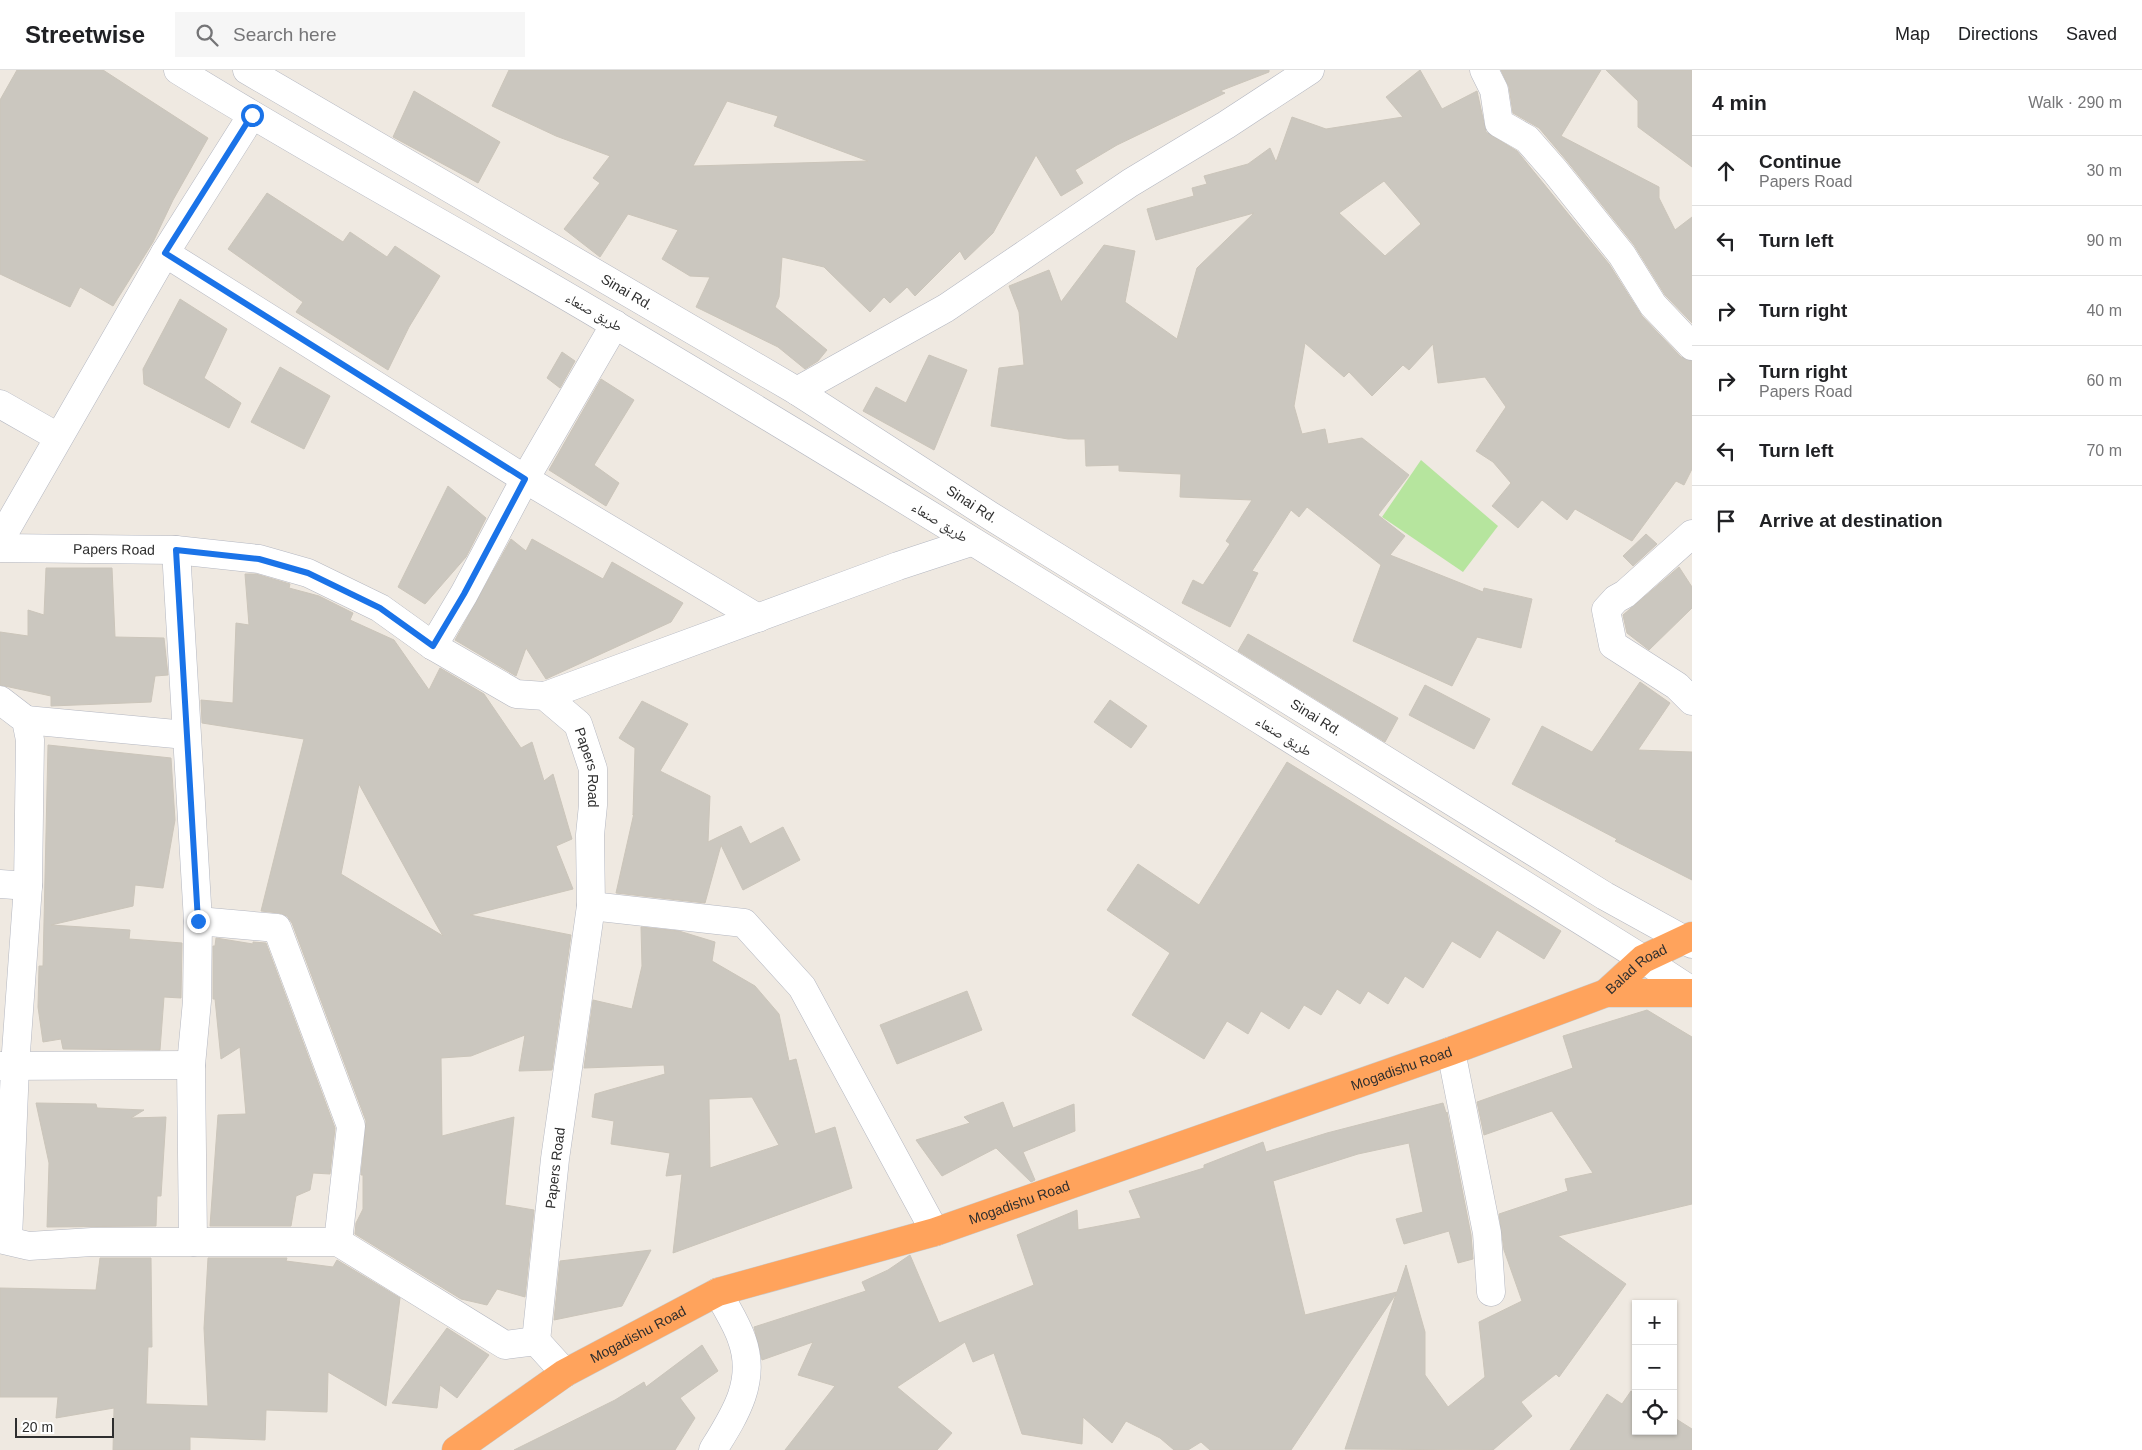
<!DOCTYPE html>
<meta charset="utf-8">
<style>
:root{--surface:#fff;--page:#f6f6f6;--text:#202124;--muted:#757577;--line:#e0e0e0}
body{margin:0;font-family:Helvetica,"Noto Naskh Arabic",sans-serif;background:var(--page);color:var(--text)}
.controls{position:absolute;right:15px;bottom:15px;display:grid;overflow:hidden;border-radius:0px;box-shadow:0 1px 4px #0004}
.controls button{width:45px;height:45px;display:grid;place-items:center;padding:0;border:0;border-bottom:1px solid var(--line);background:var(--surface);color:var(--text);font:25px sans-serif}
.scale{position:absolute;left:15px;bottom:12px;width:99px;box-sizing:border-box;padding-left:5px;border:2px solid #2e2e2e;border-top:0;font-size:14px;line-height:18px;white-space:nowrap;color:#2e2e2e;-webkit-text-stroke:4px #fff;paint-order:stroke}
.stop{position:absolute;width:15px;height:15px;margin:-11px;border:4px solid #1a73e8;border-radius:50%;background:#fff}
.stop.end{background:#1a73e8;border-color:#fff;box-shadow:0 1px 5px #0008}
.list{margin:0;padding:0;list-style:none}
h2{display:flex;justify-content:space-between;align-items:center;height:65px;margin:0;padding:0 20px;font-size:21px}
h2 small{font-size:16px;font-weight:400;color:var(--muted)}
.list li{display:grid;grid-template-columns:32px 1fr auto;gap:15px;align-items:center;box-sizing:border-box;height:70px;padding:0 20px;border-top:1px solid var(--line)}
.list b{display:block;font-size:19px;white-space:nowrap}
.list p{margin:0;font-size:16px;white-space:nowrap;color:var(--muted)}
.list em{font-size:16px;font-style:normal;color:var(--muted)}
.icon{flex:none;width:28px;height:28px;fill:none;stroke:currentColor;stroke-width:2;stroke-linecap:round;stroke-linejoin:round}
.map{position:relative;flex:none;width:1692px;height:1380px;overflow:hidden}
header{display:flex;align-items:center;gap:30px;box-sizing:border-box;height:70px;padding:0 25px;background:var(--surface);border-bottom:1px solid var(--line)}
header strong{font-size:24px}
nav{display:flex;gap:28px;margin-inline-start:auto;font-size:18px}
.search{width:350px;height:45px;background:var(--page);display:flex;align-items:center;gap:12px;box-sizing:border-box;padding:0 18px;border-radius:0px;color:var(--muted);font-size:19px}
main{display:flex}
aside{flex:1;background:var(--surface)}
.map>svg:first-child{display:block}
</style>
<header>
<strong>Streetwise</strong>
<div class="search"><svg class="icon" aria-label="search" viewBox="0 0 24 24"><circle cx="10" cy="10" r="6"/><path d="M15 15l6 6"/></svg>Search here</div>
<nav><a>Map</a><a>Directions</a><a>Saved</a></nav>
</header>
<main>
<div class="map">
<svg width="1692" height="1380" viewBox="0 0 1692 1380">
<rect width="100%" height="100%" fill="#efe9e1"/>
<!-- green -->
<path fill="#b6e59e" d="M 1421,390 L 1498,456 L 1463,502 L 1382,447 Z"/>
<!-- building -->
<g fill="#cbc7bf" stroke="#cbc5ba" fill-rule="evenodd">
<path d="M 17,0 L 103,0 L 208,68 L 173,130 L 153,172 L 113,236 L 80,217 L 70,237 L 0,204 L 0,30 Z"/>
<path d="M 509,0 L 1269,0 L 1269,2 L 1220,21 L 1225,23 L 1117,75 L 1075,100 L 1083,113 L 1061,126 L 1036,85 L 993,163 L 965,190 L 960,181 L 915,226 L 907,217 L 890,233 L 884,227 L 870,242 L 824,197 L 782,187 L 779,227 L 775,237 L 827,280 L 818,291 L 805,299 L 778,277 L 696,237 L 710,207 L 690,206 L 662,189 L 678,160 L 628,144 L 600,187 L 564,159 L 600,113 L 593,108 L 610,86 L 556,66 L 492,36 ZM 727,31 L 778,46 L 774,56 L 868,91 L 693,96 Z"/>
<path d="M 1420,0 L 1442,39 L 1477,21 L 1486,62 L 1517,81 L 1609,194 L 1642,246 L 1681,287 L 1692,291 L 1692,399 L 1684,415 L 1676,411 L 1632,471 L 1575,439 L 1567,450 L 1542,430 L 1518,458 L 1492,436 L 1511,413 L 1493,392 L 1476,381 L 1506,337 L 1485,307 L 1438,313 L 1433,274 L 1409,300 L 1403,295 L 1372,326 L 1349,302 L 1344,307 L 1305,273 L 1294,336 L 1302,364 L 1325,359 L 1328,374 L 1362,368 L 1409,405 L 1378,445 L 1405,466 L 1390,485 L 1483,522 L 1484,518 L 1532,529 L 1521,578 L 1477,567 L 1452,616 L 1353,571 L 1381,495 L 1307,437 L 1299,447 L 1291,440 L 1252,501 L 1258,503 L 1230,557 L 1182,533 L 1193,510 L 1203,515 L 1230,474 L 1226,471 L 1252,430 L 1180,427 L 1181,404 L 1119,401 L 1119,395 L 1086,396 L 1085,369 L 1068,369 L 991,356 L 999,298 L 1024,295 L 1019,242 L 1009,216 L 1049,200 L 1061,232 L 1104,175 L 1135,181 L 1125,232 L 1177,269 L 1197,198 L 1254,143 L 1156,170 L 1147,139 L 1194,126 L 1192,118 L 1207,114 L 1204,106 L 1248,94 L 1270,78 L 1276,92 L 1292,47 L 1326,59 L 1403,47 L 1386,27 ZM 1384,111 L 1421,154 L 1385,186 L 1339,143 Z"/>
<path d="M 1501,0 L 1601,0 L 1561,66 L 1659,117 L 1659,128 L 1675,160 L 1692,147 L 1692,253 L 1665,225 L 1634,175 L 1567,91 L 1539,58 L 1513,43 L 1509,17 Z"/>
<path d="M 1606,0 L 1692,0 L 1692,97 L 1638,57 L 1638,31 Z"/>
<path d="M 414,21 L 500,72 L 478,113 L 393,67 Z"/>
<path d="M 267,123 L 343,172 L 350,162 L 387,187 L 395,176 L 440,206 L 409,257 L 388,300 L 296,242 L 303,232 L 228,179 Z"/>
<path d="M 180,229 L 227,259 L 204,308 L 241,333 L 229,358 L 144,314 L 143,299 Z"/>
<path d="M 562,282 L 575,291 L 560,318 L 547,308 Z"/>
<path d="M 929,285 L 967,300 L 934,380 L 863,341 L 876,317 L 906,333 Z"/>
<path d="M 280,297 L 330,326 L 304,379 L 251,352 Z"/>
<path d="M 601,309 L 634,330 L 594,395 L 619,413 L 606,436 L 549,400 Z"/>
<path d="M 448,416 L 486,448 L 466,487 L 425,534 L 398,517 Z"/>
<path d="M 1646,464 L 1657,474 L 1633,496 L 1623,486 Z"/>
<path d="M 511,469 L 526,481 L 532,469 L 603,509 L 612,492 L 683,533 L 671,552 L 546,609 L 526,578 L 516,606 L 455,570 Z"/>
<path d="M 1679,497 L 1692,517 L 1692,538 L 1649,580 L 1627,563 L 1623,545 Z"/>
<path d="M 46,498 L 112,498 L 115,567 L 164,568 L 168,605 L 155,606 L 151,632 L 51,636 L 51,626 L 0,615 L 0,562 L 28,566 L 28,540 L 44,545 Z"/>
<path d="M 245,504 L 256,504 L 290,514 L 289,518 L 319,526 L 353,543 L 350,550 L 394,570 L 429,620 L 440,598 L 484,624 L 521,678 L 532,672 L 544,711 L 553,704 L 572,769 L 556,776 L 573,819 L 470,845 L 571,865 L 552,1000 L 519,1001 L 525,965 L 471,986 L 441,988 L 442,1066 L 514,1047 L 505,1135 L 534,1140 L 525,1227 L 497,1219 L 487,1235 L 461,1229 L 355,1164 L 356,1153 L 363,1139 L 363,1105 L 361,1105 L 366,1051 L 292,853 L 287,846 L 279,843 L 261,841 L 304,669 L 202,653 L 201,630 L 233,633 L 236,553 L 249,555 ZM 359,714 L 436,854 L 443,866 L 341,804 Z"/>
<path d="M 1248,564 L 1398,648 L 1385,672 L 1238,581 Z"/>
<path d="M 1640,612 L 1670,633 L 1638,680 L 1692,682 L 1692,810 L 1615,771 L 1617,769 L 1512,714 L 1542,656 L 1592,682 Z"/>
<path d="M 1425,615 L 1490,649 L 1474,679 L 1409,645 Z"/>
<path d="M 1110,630 L 1147,656 L 1131,678 L 1094,652 Z"/>
<path d="M 642,631 L 688,654 L 660,701 L 710,726 L 708,772 L 741,756 L 750,774 L 783,757 L 800,790 L 743,820 L 721,775 L 705,833 L 616,823 L 634,743 L 633,745 L 635,678 L 619,668 Z"/>
<path d="M 48,675 L 171,688 L 175,750 L 163,818 L 135,815 L 133,836 L 51,855 L 130,860 L 129,869 L 182,873 L 181,928 L 164,927 L 160,980 L 63,979 L 61,969 L 43,972 L 38,937 L 39,896 L 43,896 Z"/>
<path d="M 1287,692 L 1561,861 L 1544,889 L 1497,860 L 1480,888 L 1452,871 L 1423,918 L 1405,906 L 1388,934 L 1368,921 L 1360,934 L 1337,919 L 1321,945 L 1304,935 L 1289,959 L 1261,941 L 1248,964 L 1227,951 L 1204,989 L 1132,945 L 1170,883 L 1107,840 L 1138,794 L 1199,835 Z"/>
<path d="M 641,857 L 679,861 L 715,872 L 712,891 L 755,916 L 779,944 L 789,991 L 796,989 L 815,1064 L 835,1057 L 852,1118 L 673,1183 L 682,1104 L 666,1106 L 670,1083 L 611,1074 L 614,1051 L 592,1047 L 595,1024 L 665,1004 L 664,995 L 584,998 L 593,930 L 632,939 L 642,896 ZM 752,1027 L 779,1075 L 710,1098 L 709,1029 Z"/>
<path d="M 216,868 L 253,874 L 253,872 L 266,873 L 335,1058 L 330,1104 L 313,1103 L 310,1120 L 296,1126 L 291,1156 L 210,1156 L 218,1045 L 246,1044 L 240,977 L 221,989 L 215,929 L 213,929 L 213,876 L 215,876 Z"/>
<path d="M 967,921 L 982,960 L 897,994 L 880,955 Z"/>
<path d="M 1647,940 L 1692,967 L 1692,1134 L 1558,1166 L 1626,1214 L 1559,1307 L 1556,1304 L 1521,1332 L 1532,1346 L 1493,1380 L 1345,1379 L 1396,1224 L 1291,1380 L 1210,1380 L 1201,1372 L 1188,1380 L 1174,1380 L 1160,1368 L 1126,1351 L 1112,1373 L 1083,1347 L 1082,1374 L 1022,1364 L 994,1283 L 973,1292 L 965,1272 L 897,1317 L 952,1363 L 937,1380 L 785,1380 L 835,1316 L 798,1305 L 813,1272 L 762,1290 L 754,1257 L 866,1221 L 862,1212 L 888,1200 L 910,1185 L 939,1253 L 1034,1215 L 1017,1165 L 1077,1140 L 1078,1160 L 1141,1148 L 1129,1121 L 1204,1098 L 1204,1095 L 1263,1072 L 1266,1082 L 1327,1063 L 1443,1033 L 1446,1043 L 1447,1042 L 1471,1165 L 1473,1189 L 1458,1193 L 1449,1161 L 1404,1174 L 1396,1149 L 1423,1142 L 1409,1073 L 1358,1084 L 1273,1111 L 1305,1245 L 1397,1222 L 1406,1195 L 1425,1262 L 1425,1305 L 1448,1337 L 1485,1307 L 1479,1252 L 1522,1231 L 1504,1180 L 1499,1144 L 1568,1121 L 1565,1109 L 1593,1103 L 1552,1041 L 1484,1065 L 1477,1032 L 1573,998 L 1563,966 Z"/>
<path d="M 1003,1032 L 1013,1058 L 1074,1034 L 1075,1061 L 1023,1082 L 1035,1110 L 1031,1112 L 996,1078 L 942,1106 L 916,1070 L 970,1053 L 964,1047 Z"/>
<path d="M 36,1033 L 96,1034 L 97,1038 L 144,1040 L 131,1048 L 166,1047 L 161,1126 L 157,1126 L 156,1156 L 47,1157 L 49,1093 Z"/>
<path d="M 651,1180 L 622,1236 L 554,1250 L 560,1191 Z"/>
<path d="M 100,1188 L 151,1188 L 152,1277 L 148,1277 L 146,1334 L 208,1336 L 204,1258 L 208,1188 L 287,1188 L 286,1191 L 333,1197 L 337,1190 L 400,1228 L 386,1336 L 328,1302 L 327,1342 L 266,1340 L 265,1370 L 190,1367 L 190,1380 L 113,1380 L 114,1338 L 56,1348 L 58,1327 L 0,1327 L 0,1218 L 96,1220 Z"/>
<path d="M 447,1258 L 489,1285 L 457,1328 L 440,1315 L 437,1338 L 392,1333 Z"/>
<path d="M 702,1275 L 718,1301 L 680,1328 L 695,1348 L 675,1380 L 514,1380 L 615,1330 L 644,1312 L 646,1317 Z"/>
<path d="M 1631,1321 L 1636,1324 L 1636,1361 L 1673,1361 L 1673,1347 L 1692,1359 L 1692,1380 L 1570,1380 L 1607,1324 L 1622,1334 Z"/>
</g>
<g fill="none" stroke-linecap="round" stroke-linejoin="round">
<!-- street casing -->
<g stroke="#b4b7c1" stroke-width="29">
<g id="street">
<path d="M 1484,0 L 1494,20 L 1499,53 L 1527,69 L 1555,101 L 1622,185 L 1653,235 L 1692,276"/>
<path d="M 165,183 L 525,409 L 758,548"/>
<path d="M 797,321 L 946,238 L 1130,113 L 1226,55 L 1310,0"/>
<path d="M 0,334 L 58,367"/>
<path d="M 1692,464 L 1625,524 L 1616,529 L 1606,540 L 1613,575 L 1677,616 L 1692,631"/>
<path d="M 0,470 L 165,183 L 252,45"/>
<path id="s1" d="M 0,478 L 176,480 L 259,489 L 308,503 L 380,538 L 433,576 L 516,624 L 545,626 L 578,654 L 593,699 L 593,735 L 590,765 L 591,836 L 555,1089 L 536,1271"/>
<path d="M 176,480 L 198,851 L 197,931 L 191,995 L 193,1172"/>
<path d="M 433,576 L 464,524 L 525,409 L 615,254"/>
<path d="M 545,626 L 898,496 L 971,472"/>
<path d="M 0,630 L 26,650 L 30,670 L 28,816 L 15,996 L 8,1169"/>
<path d="M 26,650 L 186,665"/>
<path d="M 0,814 L 28,816"/>
<path d="M 591,836 L 744,853 L 802,917 L 935,1162"/>
<path d="M 198,851 L 277,858 L 351,1056 L 338,1172"/>
<path d="M 1451,981 L 1487,1163 L 1491,1222"/>
<path d="M 0,996 L 191,995"/>
<path d="M 0,1169 L 29,1176 L 92,1172 L 338,1172 L 505,1275 L 536,1271 L 565,1303"/>
<path d="M 713,1380 C 734,1346 757,1312 742,1270 C 737,1254 726,1238 718,1222"/>
</g>
</g>
<!-- secondary casing -->
<g stroke="#b4b7c1" stroke-width="29">
<g id="secondary">
<path d="M 178,0 C 322,89 472,169 617,256 C 963,461 1302,677 1643,889 L 1692,921"/>
<path id="s2" d="M 247,0 L 797,321 L 989,445 L 1605,826 L 1692,874"/>
</g>
</g>
<!-- highway casing -->
<g stroke="#c9c9c9" stroke-width="29">
<g id="highway">
<path id="s3" d="M 1606,923 L 1643,889 L 1692,866"/>
<path id="s4" d="M 456,1380 L 565,1303 L 718,1222 L 935,1162 L 1451,981 L 1606,923 L 1692,923"/>
</g>
</g>
<!-- street -->
<use href="#street" stroke="#fff" stroke-width="28"/>
<!-- secondary -->
<use href="#secondary" stroke="#fff" stroke-width="28"/>
<!-- highway -->
<use href="#highway" stroke="#ffa35c" stroke-width="28"/>
</g>
<g fill="none" stroke-linecap="round" stroke-linejoin="round">
<!-- route -->
<path stroke="#1a73e8" stroke-width="6" d="M 198,851 L 176,480 L 259,489 L 308,503 L 380,538 L 433,576 L 464,524 L 525,409 L 165,183 L 252,45"/>
</g>
<g text-anchor="middle" dominant-baseline="central" stroke-width="4" stroke-linejoin="round" paint-order="stroke">
<!-- street labels -->
<g font-size="14" fill="#2e2e2e" stroke="#fff">
<text stroke="none"><textPath href="#s2" startOffset="440">Sinai Rd.</textPath></text>
<text transform="translate(594 242) rotate(30)">طريق صنعاء</text>
<text stroke="none"><textPath href="#s2" startOffset="845">Sinai Rd.</textPath></text>
<text transform="translate(940 452) rotate(32)">طريق صنعاء</text>
<text stroke="none"><textPath href="#s1" startOffset="114">Papers Road</textPath></text>
<text stroke="none"><textPath href="#s2" startOffset="1250">Sinai Rd.</textPath></text>
<text transform="translate(1284 666) rotate(32)">طريق صنعاء</text>
<text stroke="none"><textPath href="#s1" startOffset="669">Papers Road</textPath></text>
<text stroke="none"><textPath href="#s3" startOffset="39">Balad Road</textPath></text>
<text stroke="none"><textPath href="#s4" startOffset="1026">Mogadishu Road</textPath></text>
<text transform="translate(555 1098) rotate(-83)">Papers Road</text>
<text stroke="none"><textPath href="#s4" startOffset="621">Mogadishu Road</textPath></text>
<text stroke="none"><textPath href="#s4" startOffset="216">Mogadishu Road</textPath></text>
</g>
</g>
</svg>
<div class="controls">
<button>+</button>
<button>−</button>
<button><svg class="icon" aria-label="locate" viewBox="0 0 24 24"><circle cx="12" cy="12" r="6"/><path d="M12 2v4M12 18v4M2 12h4M18 12h4"/></svg></button>
</div>
<div class="scale">20 m</div>
<div class="stop" style="left:252px;top:45px"></div>
<div class="stop end" style="left:198px;top:851px"></div>
</div>
<aside>
<h2>4 min<small>Walk · 290 m</small></h2>
<ul class="list">
<li><svg class="icon" aria-label="ahead" viewBox="0 0 24 24"><path d="M12 20V5M6 11l6-6 6 6"/></svg><div><b>Continue</b><p>Papers Road</p></div><em>30 m</em></li>
<li><svg class="icon" aria-label="left" viewBox="0 0 24 24"><path d="M17 20v-9H6M10 6l-5 5 5 5"/></svg><div><b>Turn left</b></div><em>90 m</em></li>
<li><svg class="icon" aria-label="right" viewBox="0 0 24 24"><path d="M7 20v-9h11M14 6l5 5-5 5"/></svg><div><b>Turn right</b></div><em>40 m</em></li>
<li><svg class="icon" aria-label="right" viewBox="0 0 24 24"><path d="M7 20v-9h11M14 6l5 5-5 5"/></svg><div><b>Turn right</b><p>Papers Road</p></div><em>60 m</em></li>
<li><svg class="icon" aria-label="left" viewBox="0 0 24 24"><path d="M17 20v-9H6M10 6l-5 5 5 5"/></svg><div><b>Turn left</b></div><em>70 m</em></li>
<li><svg class="icon" aria-label="arrive" viewBox="0 0 24 24"><path d="M6 21V4h12l-3 4 3 4H6"/></svg><div><b>Arrive at destination</b></div></li>
</ul>
</aside>
</main>
